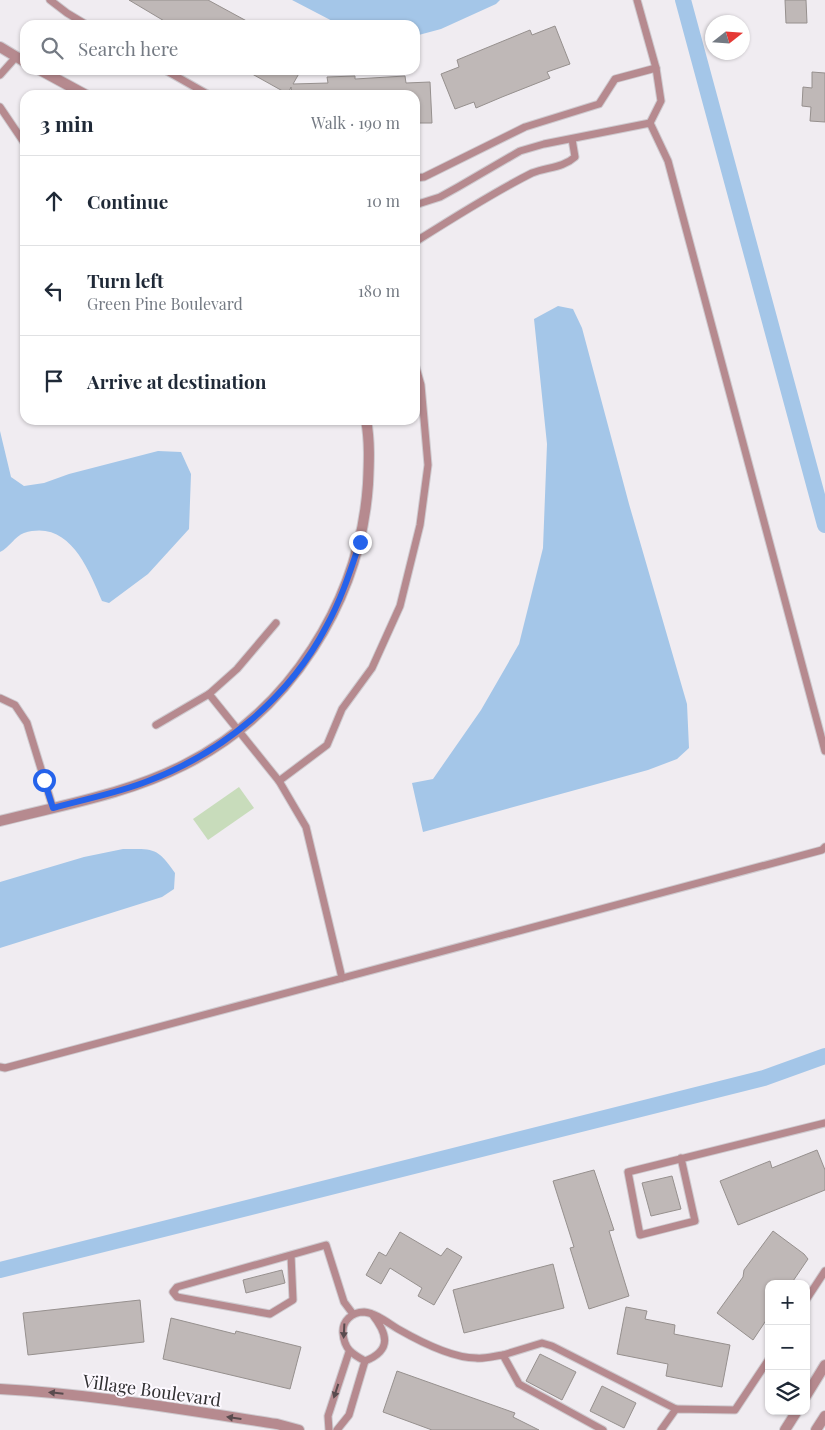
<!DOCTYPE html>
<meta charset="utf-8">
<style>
:root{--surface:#fff;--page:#f2f2f3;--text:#1f2937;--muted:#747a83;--line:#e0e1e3}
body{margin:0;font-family:"Playfair Display",serif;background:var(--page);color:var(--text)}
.controls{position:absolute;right:15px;bottom:15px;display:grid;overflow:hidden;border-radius:10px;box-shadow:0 1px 4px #0004}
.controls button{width:45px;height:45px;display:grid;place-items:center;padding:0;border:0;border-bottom:1px solid var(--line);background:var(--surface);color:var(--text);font:25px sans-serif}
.compass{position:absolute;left:705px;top:15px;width:45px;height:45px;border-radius:50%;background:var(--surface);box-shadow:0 1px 4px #0004;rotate:73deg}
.stop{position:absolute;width:15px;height:15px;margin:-11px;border:4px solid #2563eb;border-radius:50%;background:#fff}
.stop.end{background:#2563eb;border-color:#fff;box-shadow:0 1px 5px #0008}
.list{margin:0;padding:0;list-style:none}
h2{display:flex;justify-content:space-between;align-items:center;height:65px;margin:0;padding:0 20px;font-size:21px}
h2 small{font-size:16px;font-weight:400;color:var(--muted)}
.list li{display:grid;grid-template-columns:32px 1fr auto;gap:15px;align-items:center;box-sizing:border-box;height:90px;padding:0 20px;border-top:1px solid var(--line)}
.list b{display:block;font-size:19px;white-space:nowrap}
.list p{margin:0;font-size:16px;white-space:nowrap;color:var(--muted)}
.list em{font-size:16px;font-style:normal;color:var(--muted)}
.icon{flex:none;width:28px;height:28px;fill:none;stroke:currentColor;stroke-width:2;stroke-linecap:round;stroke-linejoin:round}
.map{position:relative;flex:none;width:825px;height:1430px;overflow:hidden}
.search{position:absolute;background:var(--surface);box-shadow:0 1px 4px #0004;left:20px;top:20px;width:400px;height:55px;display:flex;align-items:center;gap:12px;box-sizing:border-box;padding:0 18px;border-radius:15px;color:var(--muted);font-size:19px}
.panel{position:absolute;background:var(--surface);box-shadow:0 1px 4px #0004;left:20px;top:90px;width:400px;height:335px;border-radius:15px}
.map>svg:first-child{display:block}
</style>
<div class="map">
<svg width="825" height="1430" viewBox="0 0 825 1430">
<rect width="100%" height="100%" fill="#f0ecf1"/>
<!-- green -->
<path fill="#c8dcbb" d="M 239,787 L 254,808 L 208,840 L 193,819 Z"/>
<!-- water -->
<g fill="#a4c6e8">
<path d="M 292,0 L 500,0 L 496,4 L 441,29 L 415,36 L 415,25 L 340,25 Z"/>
<path d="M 558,306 L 573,309 L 582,328 L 629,504 L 687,704 L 689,748 L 677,759 L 648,770 L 423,832 L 412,783 L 433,779 L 481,710 L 519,644 L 543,548 L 547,444 L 534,319 Z"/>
<path d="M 0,431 L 11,477 L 24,486 L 44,483 L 69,474 L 158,451 L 181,452 L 191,474 L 189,529 L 148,574 L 109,603 L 102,601 C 88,568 69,519 24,533 C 15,536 9,548 0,552 Z"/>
<path d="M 123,849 C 154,849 157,847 175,873 L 174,889 L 162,897 L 0,948 L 0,882 L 84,857 Z"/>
</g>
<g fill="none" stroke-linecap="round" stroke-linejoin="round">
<!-- canal -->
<g stroke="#a4c6e8" stroke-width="16">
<path d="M 683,0 L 825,525"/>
<path d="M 0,1270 L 764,1078 L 825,1056"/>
</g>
</g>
<!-- building -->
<g fill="#bfb8b7" stroke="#96908e">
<path d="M 129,0 L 208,0 L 254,25 L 171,25 Z"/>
<path d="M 785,0 L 806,0 L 807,23 L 786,23 Z"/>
<path d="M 555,26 L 570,64 L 547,72 L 550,78 L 502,97 L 476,108 L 474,102 L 455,109 L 441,74 L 459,67 L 457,60 L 530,30 L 532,35 Z"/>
<path d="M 245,70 L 301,70 L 293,84 L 328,83 L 327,77 L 355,76 L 355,79 L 405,76 L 406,83 L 430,82 L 432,123 L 415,123 L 415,95 L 292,95 L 291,87 L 288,94 Z"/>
<path d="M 812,72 L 825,73 L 825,122 L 810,121 L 811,107 L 802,106 L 803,87 L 812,88 Z"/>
<path d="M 817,1150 L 825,1170 L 825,1190 L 738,1225 L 720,1181 L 770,1161 L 772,1168 Z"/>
<path d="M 594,1170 L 614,1230 L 609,1231 L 629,1296 L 589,1309 L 570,1248 L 574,1247 L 553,1181 Z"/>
<path d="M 672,1176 L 681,1209 L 651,1216 L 642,1183 Z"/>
<path d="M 773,1231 L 804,1254 L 808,1259 L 791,1284 L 769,1284 L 769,1316 L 753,1340 L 717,1313 L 743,1277 L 744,1270 Z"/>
<path d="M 400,1232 L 441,1256 L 447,1248 L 462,1257 L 434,1305 L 418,1296 L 422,1288 L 390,1268 L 381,1284 L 366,1275 L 379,1252 L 386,1256 Z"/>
<path d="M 553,1264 L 564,1308 L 464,1333 L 453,1290 Z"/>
<path d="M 282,1270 L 285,1283 L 246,1293 L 243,1280 Z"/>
<path d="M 140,1300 L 144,1342 L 28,1355 L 23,1313 Z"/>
<path d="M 626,1307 L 647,1311 L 645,1319 L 675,1325 L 674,1334 L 730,1345 L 722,1387 L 666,1376 L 668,1364 L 617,1354 Z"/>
<path d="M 171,1318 L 235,1334 L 236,1331 L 301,1347 L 290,1389 L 163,1359 Z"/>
<path d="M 540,1354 L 576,1372 L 562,1400 L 526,1381 Z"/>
<path d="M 397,1371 L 515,1413 L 513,1417 L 539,1430 L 432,1430 L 383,1412 Z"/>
<path d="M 602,1386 L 636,1403 L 624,1428 L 590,1411 Z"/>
</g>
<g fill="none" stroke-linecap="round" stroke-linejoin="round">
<!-- service casing -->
<g stroke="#cecacf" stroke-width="9">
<g id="service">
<path d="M 50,0 L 67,13 L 87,25"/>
<path d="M 637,0 L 656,68 L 661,101 L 650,123"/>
<path d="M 165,70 L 209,95"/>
<path d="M 0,75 L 16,57"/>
<path d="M 0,107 L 25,144"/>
<path d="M 415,178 L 424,177 L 525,127 L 599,104 L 615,79 L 656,68"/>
<path d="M 415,205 L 440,197 L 458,187 L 520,151 L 544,144 L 650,123 L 668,161 L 825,751"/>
<path d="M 415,242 C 453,218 492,193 532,173 C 547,167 563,168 575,157 L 572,139"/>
<path d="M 209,694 L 279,781 L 306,827 L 342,978"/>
<path d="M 0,698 L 15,705 L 27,723 L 53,808"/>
<path d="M 156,725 L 209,694 L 237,669 L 276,623"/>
<path d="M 279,781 L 327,745 L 342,709 L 372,668 L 400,606 L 420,525 L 428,465 L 421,385 L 415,364"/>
<path d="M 0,1067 L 5,1068 L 822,850 L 825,847"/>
<path d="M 681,1158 L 695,1221 L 640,1235 L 628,1172 L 825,1123"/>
<path d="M 291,1255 L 293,1300 L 270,1314 L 177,1297 L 173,1292 L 177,1287 L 326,1245 L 344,1302 L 353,1314"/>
<path d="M 806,1300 L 825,1271"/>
<path d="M 372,1314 C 387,1333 393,1350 365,1361 C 352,1354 344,1349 343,1333 C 342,1321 352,1312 364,1312 C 376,1313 388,1323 398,1329 C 419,1341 452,1358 476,1358 C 485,1359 494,1356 503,1355 L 519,1384 L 603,1430"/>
<path d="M 503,1355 L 542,1343 L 552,1346 L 676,1409"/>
<path d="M 329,1430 L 328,1416 L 349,1352"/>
<path d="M 337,1430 L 349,1415 L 365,1361"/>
<path d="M 661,1430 L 676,1409 L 735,1410 L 769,1359"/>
</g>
</g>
<!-- minor casing -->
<g stroke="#cecacf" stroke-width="12">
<g id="minor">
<path d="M 0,47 L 25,62"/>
<path d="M 40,70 L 86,95"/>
<path d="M 0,821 C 62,805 127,794 184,765 C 290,712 360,601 368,484 C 369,463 370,441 366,420"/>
</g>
</g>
<!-- tertiary casing -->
<g stroke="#cecacf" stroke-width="12">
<g id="tertiary">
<path d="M 0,1389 C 93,1394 185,1410 277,1424 L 299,1430"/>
<path d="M 806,1396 L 825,1365"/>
<path d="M 785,1430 L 797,1411"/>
<path d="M 816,1430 L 825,1416"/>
</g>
</g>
<!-- service -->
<use href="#service" stroke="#b68a8f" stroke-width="7"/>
<!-- minor -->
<use href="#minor" stroke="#b68a8f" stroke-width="10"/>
<!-- tertiary -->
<use href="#tertiary" stroke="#b68a8f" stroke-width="10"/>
</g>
<!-- one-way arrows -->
<defs><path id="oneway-solid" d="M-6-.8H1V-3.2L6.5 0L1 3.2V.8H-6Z" transform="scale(1.25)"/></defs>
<g fill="#594b4e">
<use href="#oneway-solid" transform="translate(344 1331) rotate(93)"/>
<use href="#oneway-solid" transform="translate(336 1391) rotate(108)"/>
<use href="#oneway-solid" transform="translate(56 1393) rotate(-174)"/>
<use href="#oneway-solid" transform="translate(234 1418) rotate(-172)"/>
</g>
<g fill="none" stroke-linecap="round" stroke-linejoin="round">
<!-- route -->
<path stroke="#2563eb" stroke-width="6" d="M 44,780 L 53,808 C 85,799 118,793 148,781 C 222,753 289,698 326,627 C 341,600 350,572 360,542"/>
</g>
<g text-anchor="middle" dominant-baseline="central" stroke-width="4" stroke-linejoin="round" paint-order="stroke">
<!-- street labels -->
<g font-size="18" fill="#313032" stroke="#fdf9ff">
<text transform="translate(152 1390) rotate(8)">Village Boulevard</text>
</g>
</g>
</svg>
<div class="controls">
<button>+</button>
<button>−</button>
<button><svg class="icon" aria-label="layers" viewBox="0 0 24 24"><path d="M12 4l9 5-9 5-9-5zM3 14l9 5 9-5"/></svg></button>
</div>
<svg class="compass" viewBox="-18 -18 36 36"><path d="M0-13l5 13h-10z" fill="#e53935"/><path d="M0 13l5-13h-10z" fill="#747a83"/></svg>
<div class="stop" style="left:44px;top:780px"></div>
<div class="stop end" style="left:360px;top:542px"></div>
<div class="search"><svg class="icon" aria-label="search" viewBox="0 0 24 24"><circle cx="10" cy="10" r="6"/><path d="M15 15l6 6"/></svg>Search here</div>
<section class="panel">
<h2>3 min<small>Walk · 190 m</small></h2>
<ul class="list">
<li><svg class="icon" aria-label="ahead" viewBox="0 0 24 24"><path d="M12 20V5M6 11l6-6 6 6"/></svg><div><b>Continue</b></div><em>10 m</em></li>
<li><svg class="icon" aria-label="left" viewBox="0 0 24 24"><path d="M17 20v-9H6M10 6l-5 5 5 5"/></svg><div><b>Turn left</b><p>Green Pine Boulevard</p></div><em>180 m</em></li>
<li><svg class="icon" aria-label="arrive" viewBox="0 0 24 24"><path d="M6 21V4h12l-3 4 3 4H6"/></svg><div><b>Arrive at destination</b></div></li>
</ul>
</section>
</div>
